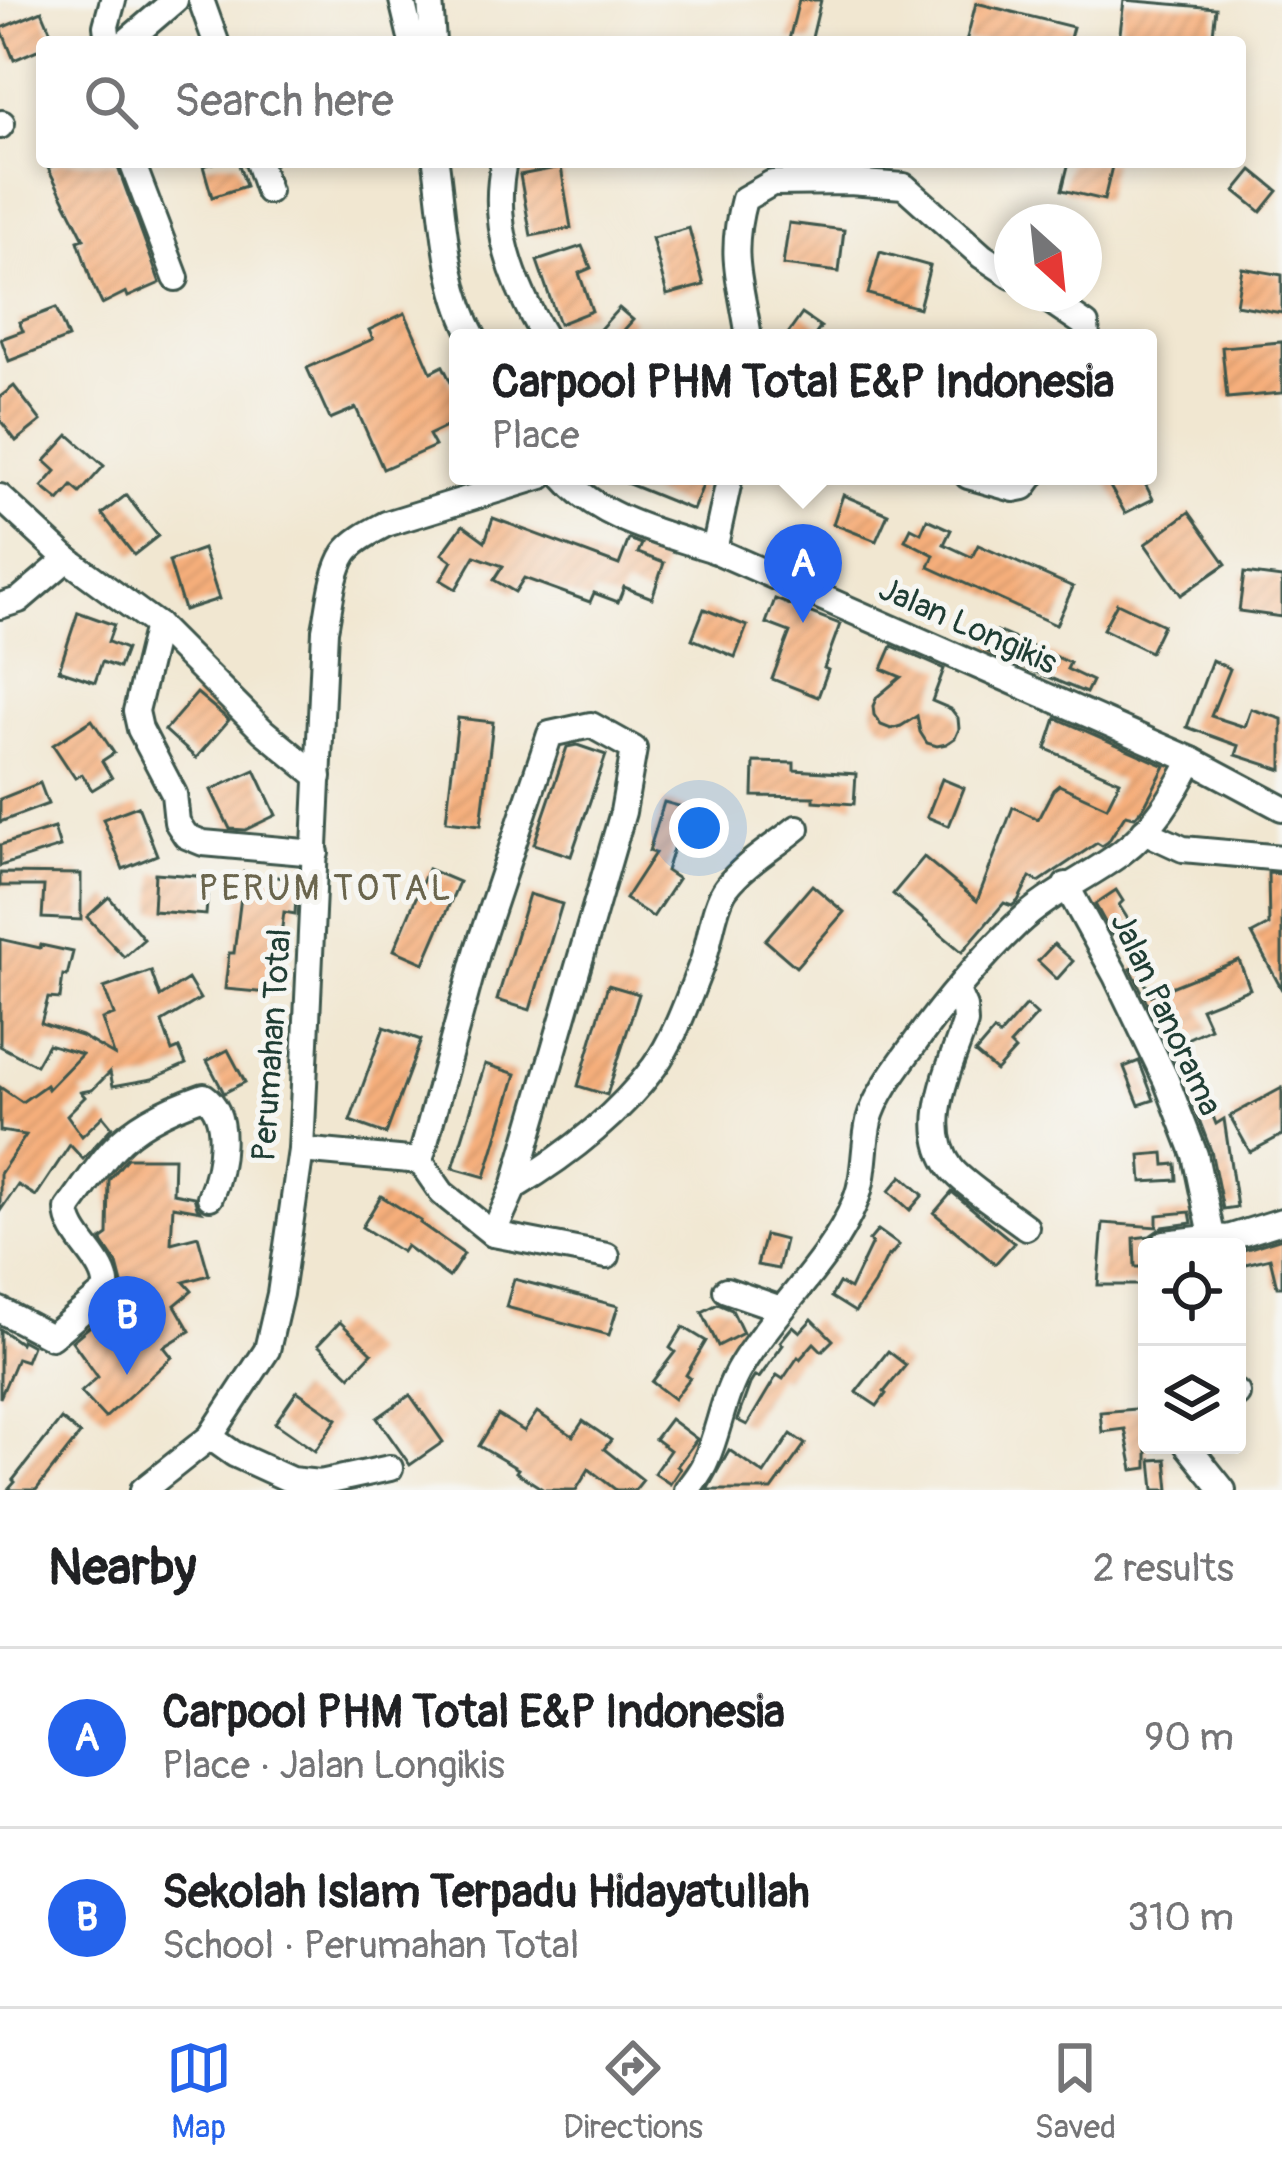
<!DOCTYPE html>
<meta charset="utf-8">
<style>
:root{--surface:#fff;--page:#f2f2f2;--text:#202124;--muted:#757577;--line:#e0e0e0;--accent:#2563eb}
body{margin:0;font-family:Pangolin,sans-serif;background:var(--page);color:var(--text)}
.controls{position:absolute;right:36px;bottom:36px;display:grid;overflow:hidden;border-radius:12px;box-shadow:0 6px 18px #0003}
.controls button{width:108px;height:108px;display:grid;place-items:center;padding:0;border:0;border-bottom:3px solid var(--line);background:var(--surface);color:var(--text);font:60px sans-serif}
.compass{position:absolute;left:994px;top:204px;width:108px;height:108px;border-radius:50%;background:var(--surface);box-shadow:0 6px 18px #0003;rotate:153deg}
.you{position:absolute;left:699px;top:828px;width:42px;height:42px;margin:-30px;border:9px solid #fff;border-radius:50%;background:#1a73e8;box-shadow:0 0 0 18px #1a73e833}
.badge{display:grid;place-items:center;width:78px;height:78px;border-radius:50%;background:var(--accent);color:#fff;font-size:39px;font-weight:700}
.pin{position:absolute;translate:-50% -99px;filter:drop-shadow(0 3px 6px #0008)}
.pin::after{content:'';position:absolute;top:63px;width:42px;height:36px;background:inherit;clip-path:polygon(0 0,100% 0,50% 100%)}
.popup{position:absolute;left:449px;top:329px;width:708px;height:156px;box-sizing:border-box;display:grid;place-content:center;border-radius:12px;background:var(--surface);filter:drop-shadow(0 3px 9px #0005);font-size:39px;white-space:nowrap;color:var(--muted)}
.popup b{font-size:45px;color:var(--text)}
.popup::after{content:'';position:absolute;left:50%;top:100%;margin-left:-24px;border:24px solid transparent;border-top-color:var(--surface)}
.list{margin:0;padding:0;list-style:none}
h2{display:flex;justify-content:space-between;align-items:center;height:156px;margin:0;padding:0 48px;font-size:51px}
h2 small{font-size:39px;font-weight:400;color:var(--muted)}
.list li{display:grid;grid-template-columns:78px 1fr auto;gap:36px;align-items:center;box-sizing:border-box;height:180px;padding:0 48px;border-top:3px solid var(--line)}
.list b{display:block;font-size:45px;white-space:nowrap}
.list p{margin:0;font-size:39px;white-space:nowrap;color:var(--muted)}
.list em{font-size:39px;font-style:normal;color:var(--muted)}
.icon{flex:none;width:66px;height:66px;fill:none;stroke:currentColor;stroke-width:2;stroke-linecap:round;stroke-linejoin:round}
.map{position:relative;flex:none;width:1282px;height:1490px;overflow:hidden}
.search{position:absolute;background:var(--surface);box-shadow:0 6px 18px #0003;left:36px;right:36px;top:36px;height:132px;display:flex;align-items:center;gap:30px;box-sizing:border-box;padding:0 42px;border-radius:12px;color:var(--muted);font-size:45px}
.sheet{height:516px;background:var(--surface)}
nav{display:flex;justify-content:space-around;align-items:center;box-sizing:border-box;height:168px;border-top:3px solid var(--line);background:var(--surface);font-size:33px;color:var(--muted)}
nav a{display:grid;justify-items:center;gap:6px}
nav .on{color:var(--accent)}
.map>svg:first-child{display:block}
</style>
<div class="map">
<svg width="1282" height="1490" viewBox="0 0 1282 1490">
<defs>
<pattern id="building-hatch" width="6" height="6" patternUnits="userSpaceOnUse" patternTransform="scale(3)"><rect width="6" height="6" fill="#f6af7b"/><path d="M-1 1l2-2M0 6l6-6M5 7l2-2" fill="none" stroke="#d2976b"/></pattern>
</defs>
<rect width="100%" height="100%" fill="#f6f6f2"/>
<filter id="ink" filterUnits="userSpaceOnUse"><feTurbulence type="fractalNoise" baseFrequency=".00833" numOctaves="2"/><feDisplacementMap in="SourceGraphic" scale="24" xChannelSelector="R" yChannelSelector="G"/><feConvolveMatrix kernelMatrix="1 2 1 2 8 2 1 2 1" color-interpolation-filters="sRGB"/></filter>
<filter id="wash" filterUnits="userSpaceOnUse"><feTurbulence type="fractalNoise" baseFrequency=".004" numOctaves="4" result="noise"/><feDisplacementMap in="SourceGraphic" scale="48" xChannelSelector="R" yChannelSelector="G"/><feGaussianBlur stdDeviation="2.7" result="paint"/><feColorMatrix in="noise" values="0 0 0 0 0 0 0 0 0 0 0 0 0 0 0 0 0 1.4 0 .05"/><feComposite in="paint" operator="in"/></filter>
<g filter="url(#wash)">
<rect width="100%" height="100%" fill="#f1e7d1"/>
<g id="blocks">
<!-- building -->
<g fill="url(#building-hatch)">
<path d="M 799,0 L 821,0 L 811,42 L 789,40 Z"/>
<path d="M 1124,0 L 1216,8 L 1212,42 L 1119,42 Z"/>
<path d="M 976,3 L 1073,27 L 1069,42 L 966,42 Z"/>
<path d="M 42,11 L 55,42 L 42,42 L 42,48 L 14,60 L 1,28 Z"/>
<path d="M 60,162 L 116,162 L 160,283 L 128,297 L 126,292 L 102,304 L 92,283 L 78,241 L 84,239 L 48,168 Z"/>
<path d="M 217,162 L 238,162 L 246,186 L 212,197 L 203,166 Z"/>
<path d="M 1069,162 L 1113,162 L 1104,200 L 1062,190 Z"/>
<path d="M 561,167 L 571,228 L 531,236 L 520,175 Z"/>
<path d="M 1252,170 L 1278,191 L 1261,212 L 1235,191 Z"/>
<path d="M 789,223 L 844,230 L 839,272 L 783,265 Z"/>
<path d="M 689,228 L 704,285 L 667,295 L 652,238 Z"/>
<path d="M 582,246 L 591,268 L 579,273 L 592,311 L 559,324 L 537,261 Z"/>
<path d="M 880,252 L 930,266 L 919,308 L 868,294 Z"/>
<path d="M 1242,268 L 1282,275 L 1282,313 L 1236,305 Z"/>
<path d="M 56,308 L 68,338 L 9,361 L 1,339 L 23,331 L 19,322 Z"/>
<path d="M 619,308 L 633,320 L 617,338 L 592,338 Z"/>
<path d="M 405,313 L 431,372 L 443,366 L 458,397 L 458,421 L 429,435 L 435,446 L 383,469 L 356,408 L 330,419 L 307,368 L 373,339 L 369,330 Z"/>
<path d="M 802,314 L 821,327 L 813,338 L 785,338 Z"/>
<path d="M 1282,342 L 1282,393 L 1227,398 L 1222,347 Z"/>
<path d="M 14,386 L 41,421 L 16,441 L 0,420 L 0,397 Z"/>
<path d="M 69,435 L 104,466 L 80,493 L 72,486 L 59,501 L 42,487 L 56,471 L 45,461 Z"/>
<path d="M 609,476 L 680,476 L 703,485 L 693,510 Z"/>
<path d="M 1104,476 L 1141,476 L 1153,499 L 1125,513 Z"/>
<path d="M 126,495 L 158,536 L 134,555 L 102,514 Z"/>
<path d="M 843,495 L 888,514 L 876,541 L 833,524 Z"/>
<path d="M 1189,512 L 1226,564 L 1181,595 L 1145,544 Z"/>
<path d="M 493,518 L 619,565 L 629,539 L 642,544 L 638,553 L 664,563 L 652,598 L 624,587 L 618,602 L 594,593 L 590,602 L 524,578 L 515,592 L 494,580 L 503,566 L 475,556 L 456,589 L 441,580 L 452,561 L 442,554 L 463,525 L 485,541 Z"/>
<path d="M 927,519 L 951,530 L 944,544 L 972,557 L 978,545 L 1073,587 L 1056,625 L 929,567 L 934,555 L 905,540 L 911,528 L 921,533 Z"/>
<path d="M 203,549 L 219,599 L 184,610 L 169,561 Z"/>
<path d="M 1244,573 L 1282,578 L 1282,617 L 1239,611 Z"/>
<path d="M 775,599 L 840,624 L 824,668 L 828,670 L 818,697 L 772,679 L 790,632 L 766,623 Z"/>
<path d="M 1117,603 L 1163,625 L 1150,652 L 1103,629 Z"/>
<path d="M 704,609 L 747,626 L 735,657 L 692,639 Z"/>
<path d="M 78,612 L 114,625 L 108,642 L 126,649 L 119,668 L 102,662 L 95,682 L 59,670 Z"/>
<path d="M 997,631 L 1070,663 L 1067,669 L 1092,681 L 1086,693 L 988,652 Z"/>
<path d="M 892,646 L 944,669 L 932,701 L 951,709 L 958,718 L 959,729 L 955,738 L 946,744 L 937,746 L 927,743 L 920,732 L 917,716 L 901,726 L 891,729 L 881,725 L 874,715 L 873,706 L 877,697 L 901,677 L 882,669 Z"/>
<path d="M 1212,660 L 1230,669 L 1211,716 L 1245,727 L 1251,709 L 1282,719 L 1282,770 L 1236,755 L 1239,746 L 1187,727 Z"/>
<path d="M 197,693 L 229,720 L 196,758 L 165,730 Z"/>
<path d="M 458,718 L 493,722 L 481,825 L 446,821 Z"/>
<path d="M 1056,718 L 1165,766 L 1145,805 L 1135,817 L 1125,815 L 1108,842 L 1102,846 L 1097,843 L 1039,882 L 1030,877 L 1018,901 L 1012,906 L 1004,903 L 962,952 L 893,894 L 924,857 L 977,901 L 1013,807 L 1038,819 L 1053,790 L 1059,785 L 1107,807 L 1120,781 L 1046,749 Z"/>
<path d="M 92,720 L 114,753 L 102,761 L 112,778 L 92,790 L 82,774 L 75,778 L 53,745 Z"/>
<path d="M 577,745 L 606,755 L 571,856 L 534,844 L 567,747 Z"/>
<path d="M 754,762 L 794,763 L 794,770 L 856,774 L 854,804 L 814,801 L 814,797 L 753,796 Z"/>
<path d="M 255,770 L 276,815 L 245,830 L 230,829 L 211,790 Z"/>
<path d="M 942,779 L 964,788 L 949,826 L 927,817 Z"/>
<path d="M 40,783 L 48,804 L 0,822 L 0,799 Z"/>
<path d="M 664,802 L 686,808 L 666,871 L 678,879 L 653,917 L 625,899 L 655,853 L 649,851 Z"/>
<path d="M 138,806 L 157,855 L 123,869 L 103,819 Z"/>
<path d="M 54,828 L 60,847 L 0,866 L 0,845 Z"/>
<path d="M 428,869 L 459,882 L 424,963 L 394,950 Z"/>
<path d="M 244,872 L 297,880 L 295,914 L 284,912 L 278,957 L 284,958 L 281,994 L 225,989 L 229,953 L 234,953 Z"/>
<path d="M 0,873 L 81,874 L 81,920 L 42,918 L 44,886 L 0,886 Z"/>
<path d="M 155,873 L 209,877 L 206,915 L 153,911 Z"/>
<path d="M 1268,873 L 1282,874 L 1282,990 L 1252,934 L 1269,925 Z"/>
<path d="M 812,885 L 844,912 L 796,967 L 765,940 Z"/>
<path d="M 1116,890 L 1123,901 L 1119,905 L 1131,924 L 1112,935 L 1095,904 Z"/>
<path d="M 529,894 L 562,904 L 530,1010 L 497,1000 Z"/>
<path d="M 109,897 L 144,939 L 124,957 L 87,917 Z"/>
<path d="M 0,939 L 40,948 L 41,945 L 73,952 L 67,976 L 63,975 L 60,999 L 48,998 L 41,1023 L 81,1036 L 114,1055 L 102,1019 L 114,1015 L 104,988 L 151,971 L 160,997 L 188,979 L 200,999 L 162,1022 L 172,1051 L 179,1048 L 186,1064 L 152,1079 L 113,1086 L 110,1072 L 92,1090 L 81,1092 L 85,1097 L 67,1115 L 82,1136 L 103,1116 L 112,1127 L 83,1159 L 70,1145 L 36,1196 L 18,1185 L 0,1211 L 0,1174 L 26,1135 L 0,1131 L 0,1087 L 22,1102 L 46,1085 L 48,1089 L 82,1054 L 48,1044 L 36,1065 L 0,1046 Z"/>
<path d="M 1054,944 L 1073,961 L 1057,979 L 1038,961 Z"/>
<path d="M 1239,960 L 1250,989 L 1201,1008 L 1210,1028 L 1174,1045 L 1180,1058 L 1175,1061 L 1131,969 L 1137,966 L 1151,995 Z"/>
<path d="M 608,985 L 639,994 L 607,1095 L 578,1086 Z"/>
<path d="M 1026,1005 L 1037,1015 L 1010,1045 L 1015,1050 L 996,1071 L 975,1053 L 994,1031 L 999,1036 Z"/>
<path d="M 384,1027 L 421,1040 L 386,1134 L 350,1121 Z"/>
<path d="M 228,1050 L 245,1082 L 224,1093 L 207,1061 Z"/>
<path d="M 1139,1061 L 1154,1100 L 1139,1105 L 1124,1067 Z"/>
<path d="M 485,1064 L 516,1074 L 485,1177 L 453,1168 Z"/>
<path d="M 1282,1088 L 1282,1135 L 1250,1152 L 1230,1116 Z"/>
<path d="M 1205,1096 L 1216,1124 L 1224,1119 L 1237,1207 L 1223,1209 L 1211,1151 L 1192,1101 Z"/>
<path d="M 1164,1153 L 1165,1165 L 1176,1164 L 1177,1180 L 1142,1182 L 1140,1155 Z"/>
<path d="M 127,1158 L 174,1158 L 173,1193 L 194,1197 L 197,1207 L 201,1211 L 173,1206 L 171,1243 L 198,1236 L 209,1275 L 184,1282 L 192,1291 L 175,1305 L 190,1331 L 164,1347 L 172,1357 L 105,1418 L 81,1392 L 98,1377 L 72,1341 L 117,1304 L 124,1291 L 117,1264 L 101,1240 L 108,1235 L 109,1180 Z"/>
<path d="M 902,1176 L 923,1195 L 910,1210 L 889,1191 Z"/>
<path d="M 952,1192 L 1014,1243 L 995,1264 L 934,1213 Z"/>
<path d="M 381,1196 L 421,1221 L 420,1223 L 464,1254 L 449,1277 L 406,1246 L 402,1252 L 362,1227 Z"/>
<path d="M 1190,1212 L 1192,1223 L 1163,1227 L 1150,1236 L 1134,1238 L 1135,1267 L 1147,1267 L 1147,1285 L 1098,1285 L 1103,1223 L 1157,1227 L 1157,1215 Z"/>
<path d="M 878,1230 L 899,1245 L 890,1256 L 888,1255 L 874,1284 L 855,1312 L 831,1297 L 839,1283 L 850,1289 L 872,1243 L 869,1241 Z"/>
<path d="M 765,1235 L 785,1240 L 778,1269 L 757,1265 Z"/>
<path d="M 1282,1238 L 1282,1287 L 1277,1287 L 1270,1258 L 1237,1266 L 1237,1252 Z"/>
<path d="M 514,1279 L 618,1306 L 609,1335 L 506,1307 Z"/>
<path d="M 718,1304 L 732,1310 L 743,1333 L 718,1346 L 702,1312 Z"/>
<path d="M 812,1319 L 833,1340 L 822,1351 L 814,1343 L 800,1359 L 798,1357 L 783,1379 L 777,1375 L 747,1425 L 737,1420 L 750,1384 L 755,1376 L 759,1378 L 783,1345 L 780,1342 L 793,1326 L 800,1332 Z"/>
<path d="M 340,1322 L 372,1353 L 350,1376 L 318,1345 Z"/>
<path d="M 683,1327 L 706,1341 L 686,1375 L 690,1378 L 674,1399 L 652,1382 L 675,1352 L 670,1348 Z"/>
<path d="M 0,1329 L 20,1343 L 21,1340 L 32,1346 L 26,1361 L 17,1358 L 0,1398 Z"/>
<path d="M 888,1351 L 906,1365 L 884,1392 L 886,1394 L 877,1406 L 856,1392 Z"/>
<path d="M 297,1391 L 337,1419 L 315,1451 L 275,1423 Z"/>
<path d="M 410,1395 L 443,1442 L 410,1465 L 377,1418 Z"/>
<path d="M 1147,1408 L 1147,1468 L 1133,1470 L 1125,1429 L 1102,1432 L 1100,1412 Z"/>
<path d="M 537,1412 L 573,1436 L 583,1421 L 611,1440 L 604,1449 L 643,1480 L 635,1490 L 616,1490 L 589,1469 L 576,1490 L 544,1490 L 516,1472 L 518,1469 L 479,1446 L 498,1415 L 524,1431 Z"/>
<path d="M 61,1419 L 80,1434 L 36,1490 L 8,1490 L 15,1482 L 13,1480 Z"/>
<path d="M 670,1419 L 697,1439 L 677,1466 L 680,1469 L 670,1484 L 654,1473 L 670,1450 L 655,1439 Z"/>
<path d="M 791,1434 L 805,1444 L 772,1490 L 707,1490 L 729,1450 L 764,1474 Z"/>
<path d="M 1166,1459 L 1169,1490 L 1154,1490 L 1151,1460 Z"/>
</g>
</g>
</g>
<g filter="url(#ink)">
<use href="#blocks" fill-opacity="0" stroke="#3e564c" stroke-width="3"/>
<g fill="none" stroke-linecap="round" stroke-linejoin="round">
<!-- minor casing -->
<g stroke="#3e564c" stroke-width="30">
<g id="minor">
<path d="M 201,0 L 216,42"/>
<path d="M 402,0 L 412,42"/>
<path d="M 430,0 L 433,42"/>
<path d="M 108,42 L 106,26 L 113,0"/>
<path d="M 126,42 L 175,0"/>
<path d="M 0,126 L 2,123"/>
<path d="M 132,162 L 176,278"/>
<path d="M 258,162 L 268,191"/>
<path d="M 436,162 C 444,220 445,286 474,338"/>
<path d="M 504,162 C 490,225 513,284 545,338"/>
<path d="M 1040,294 L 1086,325 L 1087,338"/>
<path d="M 749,338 C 741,281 728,258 744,199 L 772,183 L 849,182 L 904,186 L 982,256 L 1012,276"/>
<path d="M 563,476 C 600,520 663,533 714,550 L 1192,760 L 1282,808"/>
<path d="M 968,476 L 1014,489 L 1024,487 L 1032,476"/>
<path d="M 0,497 L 67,559 L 157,625 L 263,731 L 319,777"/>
<path d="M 714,550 L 730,476"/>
<path d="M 0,606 L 19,600 L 67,559"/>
<path d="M 157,625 L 136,711 L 140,729 L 174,794 L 177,822 L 186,836 L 203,843 L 316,853"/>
<path d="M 1144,831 L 1183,849 L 1282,858"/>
<path d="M 1066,885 L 1116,976 L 1166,1080 L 1195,1155 L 1211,1231 L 1215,1237 L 1228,1238 L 1282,1221"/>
<path d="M 957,991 L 964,1007 L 965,1023 C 951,1067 919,1125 951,1168 C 963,1184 1008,1213 1026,1227"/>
<path d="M 301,1150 L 420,1161 L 442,1193 L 493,1234 L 607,1256"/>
<path d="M 420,1161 L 478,949 L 550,734 L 591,725 L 634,749 L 623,812 L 514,1187 L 493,1234"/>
<path d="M 514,1187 C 566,1156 618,1115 654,1067 C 675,1038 688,999 701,966 C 710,945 713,905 726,888 C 744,864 774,847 797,828"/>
<path d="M 1165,1243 L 1215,1237"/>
<path d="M 726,1290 L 781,1309"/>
<path d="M 0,1310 L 51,1337 L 106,1291 C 110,1262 68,1239 68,1209 C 83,1189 97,1166 114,1148 C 137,1123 172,1107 204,1096 C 232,1115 221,1171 210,1197"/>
<path d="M 1237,1393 L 1237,1394"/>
<path d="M 210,1437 L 234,1454 L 291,1480 L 320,1483 L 390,1468"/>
<path d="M 1187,1445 L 1223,1490"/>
<path d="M 143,1490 L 210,1437 L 267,1350 L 280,1294 L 301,1150 L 325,630 C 330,607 332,573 345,553 C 354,540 373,531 386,524 L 542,476"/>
<path d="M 687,1490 C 694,1480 702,1471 706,1460 C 720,1428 723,1395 741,1366 C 775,1309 830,1263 855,1202 C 866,1176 863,1148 869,1121 C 876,1094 899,1065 915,1043 C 942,1004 982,958 1016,925 C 1048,894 1086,879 1121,853 C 1153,829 1174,795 1192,760"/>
</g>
</g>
<!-- minor -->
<use href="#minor" stroke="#fff" stroke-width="24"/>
</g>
</g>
<g text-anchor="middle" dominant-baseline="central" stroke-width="10" stroke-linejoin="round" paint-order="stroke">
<!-- street labels -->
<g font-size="33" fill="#1f3d34" stroke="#f6f6f2">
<text transform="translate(968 626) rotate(24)">Jalan Longikis</text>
<text transform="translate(1166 1014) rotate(65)">Jalan Panorama</text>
<text transform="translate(272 1045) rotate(-86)">Perumahan Total</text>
</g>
<!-- neighbourhood labels -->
<g font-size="36" letter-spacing="3" fill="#6a654d" stroke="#f6f6f2">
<text x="326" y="888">PERUM TOTAL</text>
</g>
</g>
</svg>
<div class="controls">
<button><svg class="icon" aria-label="locate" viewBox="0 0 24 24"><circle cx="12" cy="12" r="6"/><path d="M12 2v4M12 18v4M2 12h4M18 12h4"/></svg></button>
<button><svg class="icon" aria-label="layers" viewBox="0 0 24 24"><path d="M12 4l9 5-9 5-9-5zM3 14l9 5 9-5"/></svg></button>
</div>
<svg class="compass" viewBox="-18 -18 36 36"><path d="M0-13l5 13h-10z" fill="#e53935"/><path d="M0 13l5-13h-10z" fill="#757577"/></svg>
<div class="you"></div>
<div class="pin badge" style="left:803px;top:623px">A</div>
<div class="popup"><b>Carpool PHM Total E&amp;P Indonesia</b>Place</div>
<div class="pin badge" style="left:127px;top:1375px">B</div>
<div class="search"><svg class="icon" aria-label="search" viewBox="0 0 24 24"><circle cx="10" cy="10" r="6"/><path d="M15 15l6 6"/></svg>Search here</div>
</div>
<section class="sheet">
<h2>Nearby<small>2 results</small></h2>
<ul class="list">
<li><span class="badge">A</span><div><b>Carpool PHM Total E&amp;P Indonesia</b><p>Place · Jalan Longikis</p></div><em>90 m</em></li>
<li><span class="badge">B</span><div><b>Sekolah Islam Terpadu Hidayatullah</b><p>School · Perumahan Total</p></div><em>310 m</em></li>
</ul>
</section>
<nav>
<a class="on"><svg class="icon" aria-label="map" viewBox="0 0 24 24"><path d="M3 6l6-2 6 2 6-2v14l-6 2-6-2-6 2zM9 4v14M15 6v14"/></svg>Map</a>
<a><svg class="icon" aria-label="directions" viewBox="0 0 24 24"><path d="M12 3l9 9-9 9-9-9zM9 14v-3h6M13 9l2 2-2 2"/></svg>Directions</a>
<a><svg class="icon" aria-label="saved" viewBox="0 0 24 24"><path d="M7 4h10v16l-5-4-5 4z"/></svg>Saved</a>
</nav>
